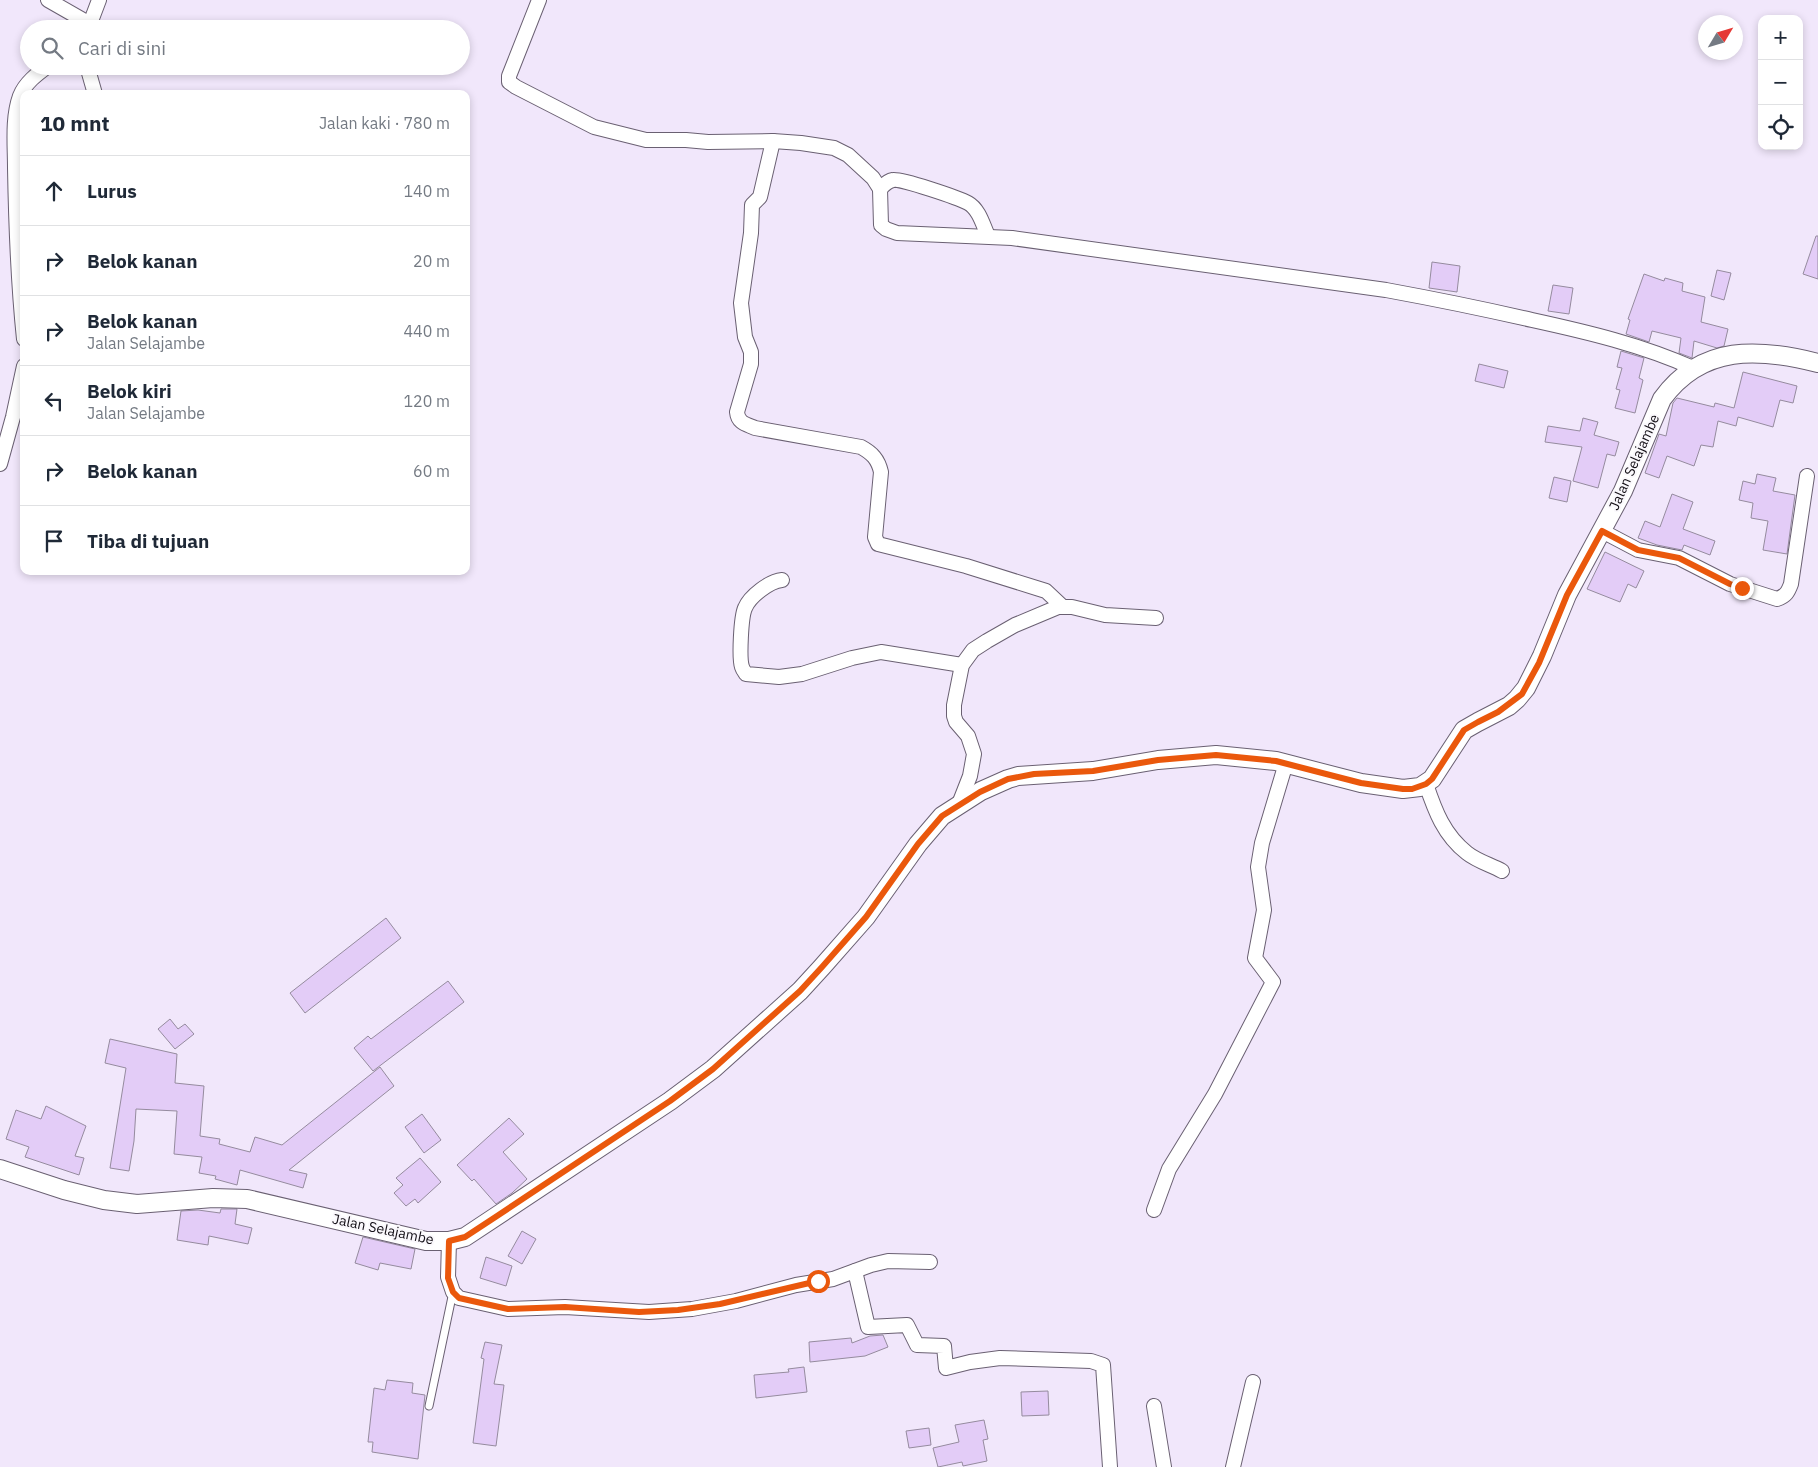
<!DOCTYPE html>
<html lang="id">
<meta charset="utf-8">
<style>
:root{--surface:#fff;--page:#f2f2f3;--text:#1f2937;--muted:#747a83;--line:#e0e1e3}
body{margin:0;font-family:"IBM Plex Sans",sans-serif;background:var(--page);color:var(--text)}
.controls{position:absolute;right:15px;top:15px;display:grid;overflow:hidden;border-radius:10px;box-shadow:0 2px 8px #0003}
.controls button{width:45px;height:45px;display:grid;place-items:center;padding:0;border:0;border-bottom:1px solid var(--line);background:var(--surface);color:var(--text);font:25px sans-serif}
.compass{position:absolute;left:1698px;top:15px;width:45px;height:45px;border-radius:50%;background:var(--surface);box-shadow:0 2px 8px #0003;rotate:52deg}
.stop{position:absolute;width:15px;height:15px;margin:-11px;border:4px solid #ea580c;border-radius:50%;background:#fff}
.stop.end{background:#ea580c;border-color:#fff;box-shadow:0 1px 5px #0008}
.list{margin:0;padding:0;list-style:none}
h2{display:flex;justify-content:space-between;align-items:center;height:65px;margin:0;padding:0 20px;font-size:21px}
h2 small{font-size:16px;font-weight:400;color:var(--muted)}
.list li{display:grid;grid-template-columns:32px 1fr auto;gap:15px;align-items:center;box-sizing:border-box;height:70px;padding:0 20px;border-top:1px solid var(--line)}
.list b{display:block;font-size:19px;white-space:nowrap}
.list p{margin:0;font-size:16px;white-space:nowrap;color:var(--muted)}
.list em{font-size:16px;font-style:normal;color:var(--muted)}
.icon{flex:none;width:28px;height:28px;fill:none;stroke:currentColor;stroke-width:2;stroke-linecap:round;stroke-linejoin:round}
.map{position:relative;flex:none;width:1818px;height:1467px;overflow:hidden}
.search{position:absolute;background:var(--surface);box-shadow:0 2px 8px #0003;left:20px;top:20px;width:450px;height:55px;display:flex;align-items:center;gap:12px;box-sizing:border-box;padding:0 18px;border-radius:28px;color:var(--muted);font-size:19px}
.panel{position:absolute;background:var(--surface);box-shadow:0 2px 8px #0003;left:20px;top:90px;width:450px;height:485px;border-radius:10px}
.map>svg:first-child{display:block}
</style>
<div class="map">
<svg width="1818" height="1467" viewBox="0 0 1818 1467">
<rect width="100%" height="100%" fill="#f1e7fb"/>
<!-- building -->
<g fill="#e3ccf7" stroke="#958b9e">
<path d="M 1816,236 L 1818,236 L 1818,279 L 1803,274 Z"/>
<path d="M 1432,262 L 1460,266 L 1457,292 L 1429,288 Z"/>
<path d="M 1717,270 L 1731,273 L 1724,300 L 1711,296 Z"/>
<path d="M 1644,274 L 1664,281 L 1665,278 L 1683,283 L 1682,291 L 1705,297 L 1701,322 L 1728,329 L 1724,346 L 1717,348 L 1694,341 L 1692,358 L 1679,353 L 1681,338 L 1652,331 L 1649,342 L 1626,334 L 1630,320 L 1628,319 Z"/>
<path d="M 1553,285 L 1573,288 L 1569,314 L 1548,311 Z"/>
<path d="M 1621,351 L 1644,358 L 1639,378 L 1643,380 L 1635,413 L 1615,408 L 1620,390 L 1616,389 L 1622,368 L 1617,367 Z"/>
<path d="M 1479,364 L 1508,371 L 1504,388 L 1475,381 Z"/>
<path d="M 1743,372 L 1797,386 L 1793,403 L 1780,400 L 1773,427 L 1738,417 L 1736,426 L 1718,421 L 1713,447 L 1701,445 L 1694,466 L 1667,456 L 1659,478 L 1645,473 L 1659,434 L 1666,436 L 1673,403 L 1677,398 L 1714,407 L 1715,403 L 1734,408 Z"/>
<path d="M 1583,418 L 1598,422 L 1594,435 L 1619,442 L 1615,456 L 1607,454 L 1598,488 L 1573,481 L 1582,447 L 1545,442 L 1548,426 L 1580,431 Z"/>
<path d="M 1757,474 L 1776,478 L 1773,491 L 1795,495 L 1787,554 L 1763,550 L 1768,521 L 1751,518 L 1753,503 L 1739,500 L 1743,481 L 1755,484 Z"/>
<path d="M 1554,477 L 1571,481 L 1567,502 L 1549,498 Z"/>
<path d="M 1672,494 L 1693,502 L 1683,529 L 1715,541 L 1710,555 L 1684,545 L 1682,550 L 1657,545 L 1638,538 L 1645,521 L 1660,527 Z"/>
<path d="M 1605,552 L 1644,571 L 1636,588 L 1628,584 L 1620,602 L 1587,589 Z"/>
<path d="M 386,918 L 401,938 L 305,1013 L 290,993 Z"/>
<path d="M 448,981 L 464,1002 L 373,1071 L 354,1048 L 368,1036 L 371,1039 Z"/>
<path d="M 170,1019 L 178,1029 L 185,1024 L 194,1034 L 175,1049 L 158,1029 Z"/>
<path d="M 110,1039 L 177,1054 L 175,1083 L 204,1086 L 200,1136 L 220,1139 L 219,1144 L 250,1152 L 255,1137 L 282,1145 L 380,1067 L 394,1086 L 289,1170 L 307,1174 L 303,1188 L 240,1170 L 237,1185 L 215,1179 L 216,1176 L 199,1173 L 202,1157 L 174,1154 L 177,1111 L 136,1109 L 134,1141 L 129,1171 L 110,1168 L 126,1068 L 105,1063 Z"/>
<path d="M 46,1106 L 86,1126 L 75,1156 L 84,1158 L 79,1175 L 25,1157 L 29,1147 L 6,1139 L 16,1110 L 41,1119 Z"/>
<path d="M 422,1114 L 441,1140 L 424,1153 L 405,1127 Z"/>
<path d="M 509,1118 L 524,1134 L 503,1152 L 527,1179 L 512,1193 L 496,1204 L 474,1179 L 472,1181 L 457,1165 Z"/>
<path d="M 420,1158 L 441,1182 L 418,1203 L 415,1199 L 406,1206 L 394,1193 L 403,1185 L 396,1178 Z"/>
<path d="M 221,1209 L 237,1209 L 235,1224 L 252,1228 L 248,1244 L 209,1236 L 208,1245 L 177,1240 L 181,1211 L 198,1210 L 220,1213 Z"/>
<path d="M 522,1231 L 536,1239 L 522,1264 L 508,1256 Z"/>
<path d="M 363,1237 L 415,1249 L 411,1269 L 380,1263 L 378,1270 L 355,1263 Z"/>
<path d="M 486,1257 L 512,1266 L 506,1286 L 480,1278 Z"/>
<path d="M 883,1335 L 888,1347 L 865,1356 L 810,1362 L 809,1342 L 851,1338 L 852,1343 L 870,1336 Z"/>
<path d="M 485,1342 L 502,1345 L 494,1384 L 504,1385 L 496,1446 L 473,1443 L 484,1359 L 481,1358 Z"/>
<path d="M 804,1367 L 807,1392 L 756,1398 L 754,1375 L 789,1372 L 788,1369 Z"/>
<path d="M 387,1380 L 413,1383 L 412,1393 L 425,1395 L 418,1459 L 372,1452 L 373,1442 L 368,1442 L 374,1388 L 385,1390 Z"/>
<path d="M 1048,1391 L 1049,1415 L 1022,1416 L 1021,1392 Z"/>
<path d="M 984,1420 L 988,1439 L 983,1440 L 987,1461 L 963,1466 L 962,1462 L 938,1467 L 933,1448 L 959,1442 L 955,1425 Z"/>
<path d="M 929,1428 L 931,1445 L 909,1448 L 906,1431 Z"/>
</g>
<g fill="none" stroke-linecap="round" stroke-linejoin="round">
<!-- service casing -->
<g stroke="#6a6072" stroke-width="9">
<path id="service" d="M 429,1406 L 453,1292"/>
</g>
<!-- minor casing -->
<g stroke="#6a6072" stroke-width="16">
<g id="minor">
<path d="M 48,0 L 90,24"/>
<path d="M 539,0 L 509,76 L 509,82 L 516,87 L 594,127 L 646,140 L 686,140 L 708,142 L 773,141 L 801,143 L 834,148 L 848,155 L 873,178 L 880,189 L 881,225 L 886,229 L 897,233 L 1012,238 L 1386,290 C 1435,299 1484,309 1532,320 C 1587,332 1642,345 1693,368"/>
<path d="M 88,29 L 99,0"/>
<path d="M 87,66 L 95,94"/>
<path d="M 773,141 L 760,197 L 752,205 L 751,233 L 741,303 L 745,337 L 751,352 L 751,364 L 737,412 C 738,423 746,424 755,428 L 861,447 C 872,453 878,459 881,472 L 875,537 L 878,544 L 966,566 L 1046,591 L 1063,607"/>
<path d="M 880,189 C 884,185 887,181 893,180 C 900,178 959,198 968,203 C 979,209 983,225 988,236"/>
<path d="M 24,339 C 18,282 16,225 15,168 C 15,145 12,118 20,96 C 25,83 37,74 48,66"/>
<path d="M 0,464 L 13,417 L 24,366"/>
<path d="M 1602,531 L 1638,550 L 1679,558 L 1730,584 L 1777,599 C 1786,596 1788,592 1791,584 L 1807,476"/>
<path d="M 782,580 C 770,581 750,596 745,608 C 741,617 739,658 742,667 C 743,670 744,671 746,674 L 779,677 L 802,674 L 852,658 L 881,652 L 962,665"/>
<path d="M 1426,784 C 1435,811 1444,835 1467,853 C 1477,861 1491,865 1502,871"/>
<path d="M 959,804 L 970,776 L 974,754 L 968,736 L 956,722 L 954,716 L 954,705 L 962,665 L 973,650 L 987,641 L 1015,625 L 1058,607 L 1072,607 L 1105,615 L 1156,618"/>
<path d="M 1154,1210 L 1169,1169 L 1215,1094 L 1273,982 L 1255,958 L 1264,910 L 1258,867 L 1262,843 L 1286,763"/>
<path d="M 449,1241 L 448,1277 L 453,1292 L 459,1298 L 508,1309 L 565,1307 L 649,1312 L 692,1309 L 736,1301 L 796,1285 L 833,1279 L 871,1265 L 888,1261 L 930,1262"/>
<path d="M 855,1271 L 868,1327 L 907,1325 L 917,1345 L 944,1346 L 946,1368 L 970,1362 L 1000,1358 L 1091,1361 L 1103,1365 L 1110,1467"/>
<path d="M 1154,1406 L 1164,1467"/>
<path d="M 1233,1467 L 1253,1382"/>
</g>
</g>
<!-- tertiary casing -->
<g stroke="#6a6072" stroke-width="20">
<path id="tertiary" d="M 0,1169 L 64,1190 L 104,1200 L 137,1204 L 213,1198 L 247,1199 L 426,1241 L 449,1241 L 465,1237 L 670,1101 L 713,1069 L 800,991 L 822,967 L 866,917 L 918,844 L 942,816 L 981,791 L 1008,779 L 1018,776 L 1093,771 L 1158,760 L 1216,755 L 1276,761 L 1361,783 L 1403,789 L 1420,787 L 1432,779 L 1464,730 L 1478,722 L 1509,706 L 1517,699 L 1526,688 L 1542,656 L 1567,595 L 1623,491 L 1662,399 C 1702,344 1759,348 1818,363"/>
</g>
<!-- service -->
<use href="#service" stroke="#fff" stroke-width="7"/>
<!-- minor -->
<use href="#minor" stroke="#fff" stroke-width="14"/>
<!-- tertiary -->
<use href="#tertiary" stroke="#fff" stroke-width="18"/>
</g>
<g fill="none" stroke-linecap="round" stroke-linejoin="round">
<!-- route -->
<path stroke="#ea580c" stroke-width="6" d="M 818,1281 L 720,1304 L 678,1310 L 639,1312 L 565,1307 L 508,1309 L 459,1298 L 453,1292 L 448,1278 L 449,1241 L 465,1237 L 497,1216 L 670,1101 L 713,1069 L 800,991 L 822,967 L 866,917 L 918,844 L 942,816 L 980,792 L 1008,779 L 1034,774 L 1093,771 L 1158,760 L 1216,755 L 1276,761 L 1361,783 L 1403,789 L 1412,789 L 1426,784 L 1432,779 L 1464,730 L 1478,722 L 1498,712 L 1522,694 L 1539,663 L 1567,595 L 1602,531 L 1638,550 L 1679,558 L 1730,584 L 1742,588"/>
</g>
<g text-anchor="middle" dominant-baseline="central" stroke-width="4" stroke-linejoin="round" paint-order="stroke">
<!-- street labels -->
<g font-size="14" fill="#130f16" stroke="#faf8fc">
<text transform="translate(1634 462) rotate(-66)">Jalan Selajambe</text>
<text transform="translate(383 1229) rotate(12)">Jalan Selajambe</text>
</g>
</g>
</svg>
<div class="controls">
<button>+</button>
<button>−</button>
<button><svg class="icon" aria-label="locate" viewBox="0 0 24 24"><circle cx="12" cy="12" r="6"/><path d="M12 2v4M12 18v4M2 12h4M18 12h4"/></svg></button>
</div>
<svg class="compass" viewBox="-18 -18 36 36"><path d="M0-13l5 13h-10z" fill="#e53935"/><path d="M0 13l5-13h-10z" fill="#747a83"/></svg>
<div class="stop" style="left:818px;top:1281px"></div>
<div class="stop end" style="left:1742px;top:588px"></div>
<div class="search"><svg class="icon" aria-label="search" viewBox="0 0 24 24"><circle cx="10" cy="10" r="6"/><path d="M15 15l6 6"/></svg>Cari di sini</div>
<section class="panel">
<h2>10 mnt<small>Jalan kaki · 780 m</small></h2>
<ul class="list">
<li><svg class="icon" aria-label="ahead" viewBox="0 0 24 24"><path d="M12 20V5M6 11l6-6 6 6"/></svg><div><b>Lurus</b></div><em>140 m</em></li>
<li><svg class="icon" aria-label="right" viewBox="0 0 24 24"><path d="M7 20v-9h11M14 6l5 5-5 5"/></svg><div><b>Belok kanan</b></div><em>20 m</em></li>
<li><svg class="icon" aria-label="right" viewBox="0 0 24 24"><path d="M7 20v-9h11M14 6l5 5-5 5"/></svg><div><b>Belok kanan</b><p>Jalan Selajambe</p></div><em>440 m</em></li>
<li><svg class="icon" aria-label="left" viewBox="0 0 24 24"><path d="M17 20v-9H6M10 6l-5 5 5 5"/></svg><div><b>Belok kiri</b><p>Jalan Selajambe</p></div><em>120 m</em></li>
<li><svg class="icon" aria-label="right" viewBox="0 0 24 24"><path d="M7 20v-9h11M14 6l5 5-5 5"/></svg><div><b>Belok kanan</b></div><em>60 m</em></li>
<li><svg class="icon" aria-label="arrive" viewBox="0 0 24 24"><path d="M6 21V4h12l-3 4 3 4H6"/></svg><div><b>Tiba di tujuan</b></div></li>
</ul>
</section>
</div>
